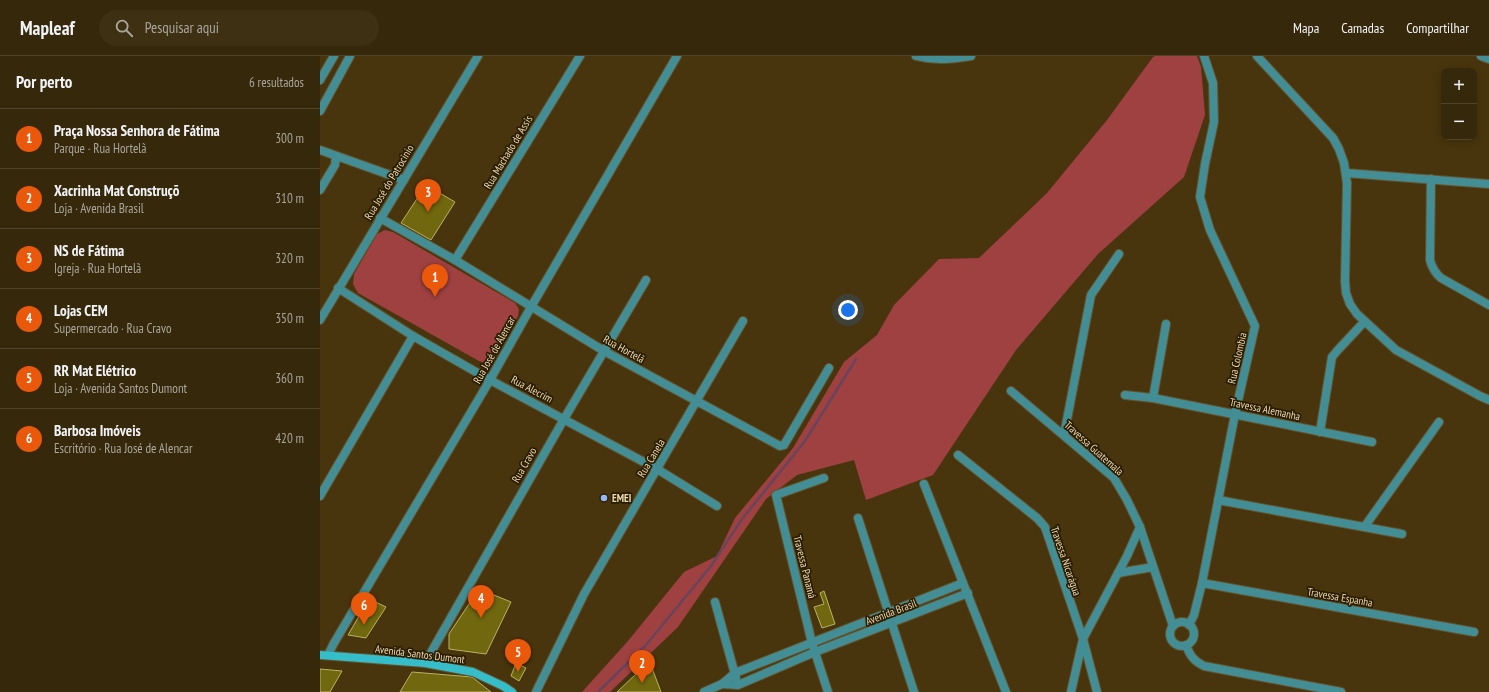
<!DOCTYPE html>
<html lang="pt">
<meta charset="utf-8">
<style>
:root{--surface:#36280a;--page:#3d3013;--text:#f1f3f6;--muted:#aaa69c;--line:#50442b;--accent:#ea580c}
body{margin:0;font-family:"PT Sans Narrow",sans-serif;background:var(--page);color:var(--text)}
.controls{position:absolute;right:12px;top:12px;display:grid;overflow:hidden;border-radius:8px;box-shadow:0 2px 10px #0003}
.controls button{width:36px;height:36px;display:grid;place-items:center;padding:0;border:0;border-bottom:1px solid var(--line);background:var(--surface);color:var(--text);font:20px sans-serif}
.you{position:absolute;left:528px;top:254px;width:14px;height:14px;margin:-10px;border:3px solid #fff;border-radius:50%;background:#1a73e8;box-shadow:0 0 0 6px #1a73e833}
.badge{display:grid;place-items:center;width:26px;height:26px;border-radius:50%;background:var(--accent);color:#fff;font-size:13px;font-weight:700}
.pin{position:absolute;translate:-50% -33px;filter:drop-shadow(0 1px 2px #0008)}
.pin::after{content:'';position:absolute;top:21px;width:14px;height:12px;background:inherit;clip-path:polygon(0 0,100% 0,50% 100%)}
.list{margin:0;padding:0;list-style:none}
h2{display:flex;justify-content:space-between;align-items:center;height:52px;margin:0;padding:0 16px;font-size:17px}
h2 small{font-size:13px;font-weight:400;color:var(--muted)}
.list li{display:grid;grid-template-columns:26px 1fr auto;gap:12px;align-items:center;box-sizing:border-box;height:60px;padding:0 16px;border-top:1px solid var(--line)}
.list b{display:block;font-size:15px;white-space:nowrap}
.list p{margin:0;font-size:13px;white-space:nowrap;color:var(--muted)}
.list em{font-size:13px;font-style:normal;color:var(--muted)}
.icon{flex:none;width:22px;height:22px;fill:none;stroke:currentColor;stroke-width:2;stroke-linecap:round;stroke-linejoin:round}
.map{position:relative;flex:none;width:1169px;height:636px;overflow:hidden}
header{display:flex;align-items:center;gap:24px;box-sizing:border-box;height:56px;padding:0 20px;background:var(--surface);border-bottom:1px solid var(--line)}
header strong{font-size:19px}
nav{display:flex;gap:22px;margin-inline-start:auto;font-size:14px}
.search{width:280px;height:36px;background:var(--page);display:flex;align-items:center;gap:10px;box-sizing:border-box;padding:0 14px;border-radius:22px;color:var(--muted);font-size:15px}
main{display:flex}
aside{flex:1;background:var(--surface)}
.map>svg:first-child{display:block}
</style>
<header>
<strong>Mapleaf</strong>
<div class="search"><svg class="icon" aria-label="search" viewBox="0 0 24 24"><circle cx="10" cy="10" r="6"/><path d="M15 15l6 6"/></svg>Pesquisar aqui</div>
<nav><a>Mapa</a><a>Camadas</a><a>Compartilhar</a></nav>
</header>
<main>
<aside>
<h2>Por perto<small>6 resultados</small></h2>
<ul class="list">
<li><span class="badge">1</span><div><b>Praça Nossa Senhora de Fátima</b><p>Parque · Rua Hortelã</p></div><em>300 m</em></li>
<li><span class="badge">2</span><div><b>Xacrinha Mat Construçõ</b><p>Loja · Avenida Brasil</p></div><em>310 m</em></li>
<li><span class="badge">3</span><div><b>NS de Fátima</b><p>Igreja · Rua Hortelã</p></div><em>320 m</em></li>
<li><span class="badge">4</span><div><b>Lojas CEM</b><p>Supermercado · Rua Cravo</p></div><em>350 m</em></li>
<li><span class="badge">5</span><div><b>RR Mat Elétrico</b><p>Loja · Avenida Santos Dumont</p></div><em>360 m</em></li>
<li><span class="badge">6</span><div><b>Barbosa Imóveis</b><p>Escritório · Rua José de Alencar</p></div><em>420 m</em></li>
</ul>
</aside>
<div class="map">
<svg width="1169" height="636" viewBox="0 0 1169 636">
<rect width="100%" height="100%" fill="#48350d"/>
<!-- green -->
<g fill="#9f4141">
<path d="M 835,0 L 877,0 L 881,11 L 885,59 L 864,121 L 778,198 L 696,294 L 613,419 L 546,444 L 534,404 L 477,419 L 446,443 L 358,571 L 290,636 L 262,636 L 308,585 L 364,516 L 397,500 L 415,462 L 473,392 L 524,306 L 557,279 L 574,249 L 619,203 L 659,202 L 727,137 L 787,64 L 833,1 Z"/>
<path d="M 65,174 L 73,176 L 195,247 L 199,253 L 198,260 L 172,304 L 165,307 L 159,305 L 38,237 L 33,228 L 34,218 L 57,178 Z"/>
</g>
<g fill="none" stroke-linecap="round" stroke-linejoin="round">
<!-- stream -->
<path stroke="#69445d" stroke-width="2.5" d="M 278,636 L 325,590 L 391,510 L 422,463 L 485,385 L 536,303"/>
</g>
<!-- building -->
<g fill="#70670f" stroke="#bbb263">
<path d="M 106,129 L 135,146 L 111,184 L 81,167 Z"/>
<path d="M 159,533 L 191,546 L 166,598 L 129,593 L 129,578 Z"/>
<path d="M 504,535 L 515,568 L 502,572 L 494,551 L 504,548 L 500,537 Z"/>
<path d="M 49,543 L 66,551 L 46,582 L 28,579 Z"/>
<path d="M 196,607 L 206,612 L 199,625 L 191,620 Z"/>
<path d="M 332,612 L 341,636 L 297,636 L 316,618 Z"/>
<path d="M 0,613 L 22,615 L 10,636 L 0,636 Z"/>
<path d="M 92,616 L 152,621 L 171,636 L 80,636 Z"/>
</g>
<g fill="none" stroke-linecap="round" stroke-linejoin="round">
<!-- street casing -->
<g stroke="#65522b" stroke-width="10">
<g id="street">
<path d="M 596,0 C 615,5 631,3 651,0"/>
<path d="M 937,0 L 1013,82 L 1019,93 L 1024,107 L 1027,127 L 1025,225 L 1026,237 L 1030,248 L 1037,258 L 1076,294 L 1160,340 L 1169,344"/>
<path d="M 1161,0 L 1169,3"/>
<path d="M 0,24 L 14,0"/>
<path d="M 0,55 L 30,0"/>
<path d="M 0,94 L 84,124"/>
<path d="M 1026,117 L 1169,128"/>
<path d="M 1111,123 L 1110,204 C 1112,212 1115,217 1121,222 L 1169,249"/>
<path d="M 0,134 L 15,109 L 16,100"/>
<path d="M 60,162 L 135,204 L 284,295 L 460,390 L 464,389 L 509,312"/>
<path d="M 135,204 L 260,0"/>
<path d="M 18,232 L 93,280 L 170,324 L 337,413 L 397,450"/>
<path d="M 0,264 L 158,0"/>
<path d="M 691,335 L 794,422 L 807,444 L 820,471 L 853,570"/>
<path d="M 805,339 L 833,342 L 1052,386"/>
<path d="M 833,342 L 846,268"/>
<path d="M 1000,376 L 1012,301 L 1017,295 L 1044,266"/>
<path d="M 744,379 L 771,239 L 799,198"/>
<path d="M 638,399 L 717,462 L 725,471 L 763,583 L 777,636"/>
<path d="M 504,422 L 456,439 L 492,587 L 508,636"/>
<path d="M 604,428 L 686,636"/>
<path d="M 0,440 L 93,280"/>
<path d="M 898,444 L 1082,478"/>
<path d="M 538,462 L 594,636"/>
<path d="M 1045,470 L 1119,366"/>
<path d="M 798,517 L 833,511"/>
<path d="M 882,527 L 1154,576"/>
<path d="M 395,546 L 416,622"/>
<circle cx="862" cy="578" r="12"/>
<path d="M 869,569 L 874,559 L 882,527 L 915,358 L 935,270 L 890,174 L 880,141 L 885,108 L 894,66 L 893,27 L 884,0"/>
<path d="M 866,589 C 870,600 874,605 884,610 L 1021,636"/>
<path d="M 8,599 L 14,587 L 170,324 L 211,251 L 357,0"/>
<path d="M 105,607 L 244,363 L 326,224"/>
<path d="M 402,628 L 418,629 L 495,596 L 648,537"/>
<path d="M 216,636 L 264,538 L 423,265"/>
<path d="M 384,636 L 402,628 L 415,617 L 643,527"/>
<path d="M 751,636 L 763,583 L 807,500 L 820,471"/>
</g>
</g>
<!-- secondary casing -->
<g stroke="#65522b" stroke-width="10">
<path id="secondary" d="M 0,599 L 105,607 L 153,616 L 183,630 L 192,636"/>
</g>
<!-- street -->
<use href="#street" stroke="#438e95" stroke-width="8"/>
<!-- secondary -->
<use href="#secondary" stroke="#35bec9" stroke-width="8"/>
</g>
<!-- markers -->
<circle fill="#93b7fd" stroke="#2b1d00" stroke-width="1.5" cx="284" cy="442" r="4"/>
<g text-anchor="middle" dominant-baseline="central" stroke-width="3.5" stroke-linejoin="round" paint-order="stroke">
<!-- street labels -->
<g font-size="11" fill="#ebd8b5" stroke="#2b1d00">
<text transform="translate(188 96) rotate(-59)">Rua Machado de Assis</text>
<text transform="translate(69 126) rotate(-59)">Rua José do Patrocinio</text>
<text transform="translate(304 293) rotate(29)">Rua Hortelã</text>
<text transform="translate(174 294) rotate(-61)">Rua José de Alencar</text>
<text transform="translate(917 302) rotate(-77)">Rua Colombia</text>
<text transform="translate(212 333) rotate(28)">Rua Alecrim</text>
<text transform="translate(945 353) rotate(12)">Travessa Alemanha</text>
<text transform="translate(774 392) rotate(42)">Travessa Guatemala</text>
<text transform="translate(331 402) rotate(-59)">Rua Canela</text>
<text transform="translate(204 409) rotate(-60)">Rua Cravo</text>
<text transform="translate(746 505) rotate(71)">Travessa Nicarágua</text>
<text transform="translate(485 511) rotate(76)">Travessa Panamá</text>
<text transform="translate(1020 541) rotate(10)">Travessa Espanha</text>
<text transform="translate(571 556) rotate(-21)">Avenida Brasil</text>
<text transform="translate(100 598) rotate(7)">Avenida Santos Dumont</text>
</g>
<!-- poi labels -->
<g font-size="11" font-weight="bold" fill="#ebd8b5" stroke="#2b1d00" text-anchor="start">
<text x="292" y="442">EMEI</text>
</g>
</g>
</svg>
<div class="controls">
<button>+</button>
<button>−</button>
</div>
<div class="you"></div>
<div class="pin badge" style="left:115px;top:241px">1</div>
<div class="pin badge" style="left:322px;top:627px">2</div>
<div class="pin badge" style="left:108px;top:156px">3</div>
<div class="pin badge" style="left:161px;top:562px">4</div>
<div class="pin badge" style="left:198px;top:616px">5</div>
<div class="pin badge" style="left:44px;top:569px">6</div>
</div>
</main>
